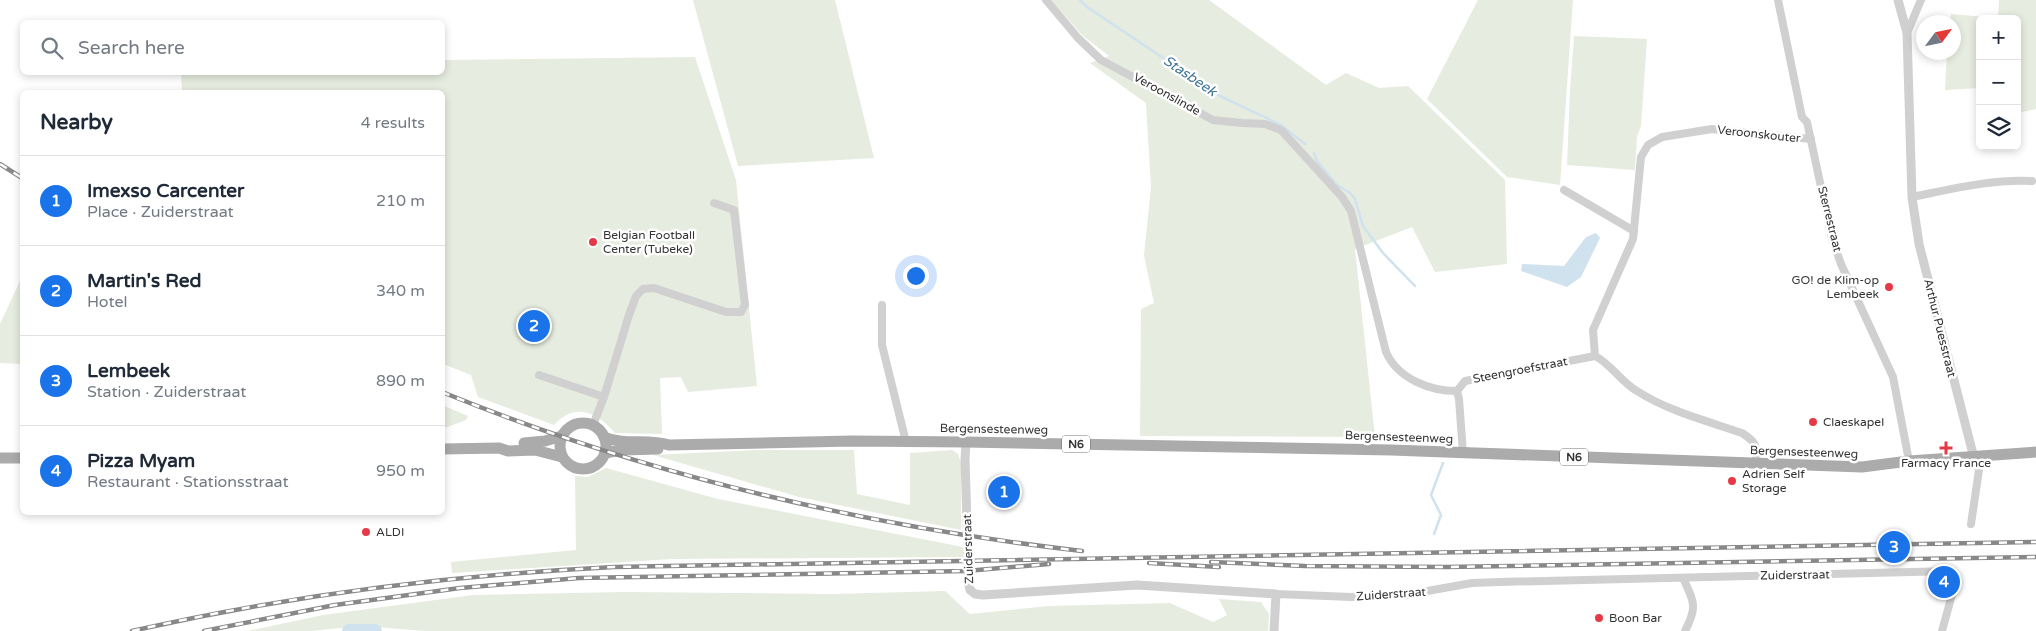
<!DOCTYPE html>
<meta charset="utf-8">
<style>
:root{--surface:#fff;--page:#f2f2f3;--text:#1f2937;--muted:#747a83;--line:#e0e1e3;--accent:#1a73e8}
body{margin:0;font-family:"Varela Round",sans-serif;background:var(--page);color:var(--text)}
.controls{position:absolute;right:15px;top:15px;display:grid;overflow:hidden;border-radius:8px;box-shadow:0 2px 8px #0003}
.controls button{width:45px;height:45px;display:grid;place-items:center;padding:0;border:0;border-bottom:1px solid var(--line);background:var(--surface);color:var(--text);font:25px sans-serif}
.compass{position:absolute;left:1916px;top:15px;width:45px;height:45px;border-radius:50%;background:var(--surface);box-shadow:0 2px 8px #0003;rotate:57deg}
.you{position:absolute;left:915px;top:275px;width:18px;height:18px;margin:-12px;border:4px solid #fff;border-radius:50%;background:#1a73e8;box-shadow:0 0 0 8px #1a73e833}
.badge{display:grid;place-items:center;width:32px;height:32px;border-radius:50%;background:var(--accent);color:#fff;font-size:16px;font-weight:700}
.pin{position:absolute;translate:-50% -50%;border:2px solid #fff;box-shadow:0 1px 5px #0006}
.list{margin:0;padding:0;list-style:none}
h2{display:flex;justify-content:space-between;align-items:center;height:65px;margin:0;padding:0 20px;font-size:21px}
h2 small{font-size:16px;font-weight:400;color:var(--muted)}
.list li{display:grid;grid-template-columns:32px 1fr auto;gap:15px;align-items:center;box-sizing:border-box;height:90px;padding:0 20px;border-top:1px solid var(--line)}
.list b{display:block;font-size:19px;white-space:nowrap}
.list p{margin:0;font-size:16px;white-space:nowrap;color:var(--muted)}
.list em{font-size:16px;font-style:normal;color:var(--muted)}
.icon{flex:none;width:28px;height:28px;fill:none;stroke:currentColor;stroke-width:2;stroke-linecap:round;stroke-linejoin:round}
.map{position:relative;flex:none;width:2036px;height:631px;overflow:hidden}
.search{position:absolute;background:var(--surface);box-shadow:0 2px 8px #0003;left:20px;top:20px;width:425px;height:55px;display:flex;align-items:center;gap:12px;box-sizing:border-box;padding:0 18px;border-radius:8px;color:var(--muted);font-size:19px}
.panel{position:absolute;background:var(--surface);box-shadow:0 2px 8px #0003;left:20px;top:90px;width:425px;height:425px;border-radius:8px}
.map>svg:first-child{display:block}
</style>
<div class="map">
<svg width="2036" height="631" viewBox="0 0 2036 631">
<rect width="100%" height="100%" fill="#fff"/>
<!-- green -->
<g fill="#e6ecdf">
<path d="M 693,0 L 835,0 L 874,158 L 738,166 Z"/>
<path d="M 1051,0 L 1209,0 L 1326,85 L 1346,73 L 1379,88 L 1408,86 L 1505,180 L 1507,264 L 1435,272 L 1412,227 L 1355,249 L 1375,437 L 1140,436 L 1141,309 L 1154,303 L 1144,255 L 1151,187 L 1146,103 L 1090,63 L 1109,56 L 1082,35 Z"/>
<path d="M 1478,0 L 1573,0 L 1560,185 L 1507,177 L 1427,99 Z"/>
<path d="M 1999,0 L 2036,0 L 2036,109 L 2017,113 L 2017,19 L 1980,19 L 1980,88 L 1945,90 L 1947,53 L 1954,52 L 1954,22 L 1950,22 L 1951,14 L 1998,18 Z"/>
<path d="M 1574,36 L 1647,39 L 1641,126 L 1637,137 L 1635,170 L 1567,165 L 1570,91 Z"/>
<path d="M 695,57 L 736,180 L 757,386 L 688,392 L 681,377 L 660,378 L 662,434 L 615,433 C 597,412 575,402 554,425 L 478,397 L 471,375 L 443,364 L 442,92 L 182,92 L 181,73 L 442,72 L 443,60 Z"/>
<path d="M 22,277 L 22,364 L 0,363 L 0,324 Z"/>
<path d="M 442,405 L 468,416 L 466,420 L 445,428 L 443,427 Z"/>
<path d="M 756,450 L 854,450 L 857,494 L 910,505 L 910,453 L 952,450 L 958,454 L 961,463 L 961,530 L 799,497 L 653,455 Z"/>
<path d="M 606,468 L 718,499 L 963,547 L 963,557 L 672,559 L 452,573 L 451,562 L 576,550 L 575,476 L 588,477 Z"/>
<path d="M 945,591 L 970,614 L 1049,606 L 1170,603 L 1213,622 L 1227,615 L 1219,599 L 1261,602 L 1269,614 L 1268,631 L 425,631 L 362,626 L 311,631 L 248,631 L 323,615 L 473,595 L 625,592 L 833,594 Z"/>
</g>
<!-- water -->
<path fill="#cfe2ee" d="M 1596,233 L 1600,238 L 1581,277 L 1567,287 L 1521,271 L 1522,264 L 1564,266 L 1586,237 Z"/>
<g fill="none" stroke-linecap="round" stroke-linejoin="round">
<!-- stream -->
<g stroke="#cfe2ee" stroke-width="2.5">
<path d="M 1080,0 L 1087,7 L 1220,96 L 1281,125 L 1305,144"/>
<path d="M 1314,153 L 1317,161 L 1337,185 L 1350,193 L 1355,199 L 1363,226 L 1383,253 L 1415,286"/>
<path d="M 1434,534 L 1441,515 L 1431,495 L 1443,463"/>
</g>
<!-- river -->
<path stroke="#cfe2ee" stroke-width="14" d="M 349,631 L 375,631"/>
<!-- minor -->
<g stroke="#d0d0d0" stroke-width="8">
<path d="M 1046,0 L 1078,38 L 1101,60 L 1213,120 L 1242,123 L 1265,124 L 1281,130 L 1342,197 L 1351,211 L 1386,352 C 1398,379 1430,391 1457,391"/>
<path d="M 1778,0 L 1802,117 L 1807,122 L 1832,238 L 1841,264 L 1893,377 L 1909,461"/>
<path d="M 1907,33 L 1921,0"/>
<path d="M 1564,190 L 1634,231"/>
<path d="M 1912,197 C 1952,189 1991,179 2032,181"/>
<path d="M 882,305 L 882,345 L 906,442"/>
<path d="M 1595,356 L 1593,330 L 1633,239 L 1641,157 L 1648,145 L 1662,137 L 1712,129 L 1811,139"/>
<path d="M 539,375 L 604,397 L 593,425"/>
<path d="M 1457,391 L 1465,381 L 1595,356 C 1611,364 1621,382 1637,391 C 1668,411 1707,421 1742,433 C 1758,443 1757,447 1756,464"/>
<path d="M 1457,391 L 1459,399 L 1463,453"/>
<path d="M 604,397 L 629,315 L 636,296 L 643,289 L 654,288 L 726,312 L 741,312 L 745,305 L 734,210 L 714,203"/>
<path d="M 1971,524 L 1979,470 L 1974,458"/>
<path d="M 1683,578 C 1694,602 1698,606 1685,631"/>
<path d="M 1276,594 L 1351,597 L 1405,595 L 1472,583 L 1499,582 L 1952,571 L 1956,580 L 1942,631"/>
</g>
<!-- tertiary -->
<g stroke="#d0d0d0" stroke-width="9">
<path d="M 1898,0 L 1907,33 L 1912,197 L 1919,244 L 1974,458"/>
<path d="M 966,442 L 965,459 L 968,554"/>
<path d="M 968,582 L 970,590 L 975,594 L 983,595 L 1137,585 L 1276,594 L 1274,631"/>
</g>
<!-- primary -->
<g stroke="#ababab" stroke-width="11">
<circle cx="583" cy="446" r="23"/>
<path d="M 604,437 C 625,446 648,438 669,445 L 852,441 L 966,442 L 1391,450 L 1862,467 L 1909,461 L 2036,452"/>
<path d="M 524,443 L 545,441 L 562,436"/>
<path d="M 442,449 L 499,448 L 508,451 L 535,450 L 562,457"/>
<path d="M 605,453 L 622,450 L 658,449"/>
<path d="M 0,458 L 22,458"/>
</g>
<!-- rail casing -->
<g stroke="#888" stroke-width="4.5">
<g id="rail">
<path d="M 0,164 L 22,178"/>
<path d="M 442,392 C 646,475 864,526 1082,551"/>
<path d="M 1211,562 L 1305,566 L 1446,567 L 2036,557"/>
<path d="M 1149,563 L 1219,567"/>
<path d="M 132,631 C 291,595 452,575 614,567 L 2036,542"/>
<path d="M 204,631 L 335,605 L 460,588 L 579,578 L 966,571 L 1049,564"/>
</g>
</g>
<!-- rail -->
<use href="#rail" stroke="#fff" stroke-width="2.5" stroke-dasharray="8" stroke-linecap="butt"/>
<!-- tertiary-bridge -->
<path stroke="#d0d0d0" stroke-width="9" d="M 968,554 L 968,582"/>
</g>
<!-- markers -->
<g fill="#e63946" stroke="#fff" stroke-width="2">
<circle cx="593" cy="242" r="5"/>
<circle cx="1889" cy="287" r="5"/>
<circle cx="1813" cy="422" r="5"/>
<path d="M1943.5 440.5h5v5h5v5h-5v5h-5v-5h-5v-5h5z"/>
<circle cx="1732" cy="481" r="5"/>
<circle cx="366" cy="532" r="5"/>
<circle cx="1599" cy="618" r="5"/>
</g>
<g text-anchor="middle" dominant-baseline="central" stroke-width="5" stroke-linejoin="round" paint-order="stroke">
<!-- shield labels -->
<g fill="#fff" stroke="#707070" stroke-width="1">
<rect x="1062" y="435.5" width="28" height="17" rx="4"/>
<rect x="1560" y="448.5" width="28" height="17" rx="4"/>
</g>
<g font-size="11" font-weight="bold" fill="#333">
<text x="1076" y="444">N6</text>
<text x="1574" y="457">N6</text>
</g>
<!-- street labels -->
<g font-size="12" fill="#333" stroke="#fff">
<text transform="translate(1167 94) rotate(29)">Veroonslinde</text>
<text transform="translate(1759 134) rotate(6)">Veroonskouter</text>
<text transform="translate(1830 219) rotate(76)">Sterrestraat</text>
<text transform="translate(1940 328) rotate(76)">Arthur Puesstraat</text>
<text transform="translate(1520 370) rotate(-11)">Steengroefstraat</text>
<text transform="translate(994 429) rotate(1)">Bergensesteenweg</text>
<text transform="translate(1399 437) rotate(2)">Bergensesteenweg</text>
<text transform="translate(1804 452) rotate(2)">Bergensesteenweg</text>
<text transform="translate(968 549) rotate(-92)">Zuiderstraat</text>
<text transform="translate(1795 575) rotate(-1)">Zuiderstraat</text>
<text transform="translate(1391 594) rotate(-4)">Zuiderstraat</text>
</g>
<!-- poi labels -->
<g font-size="12" fill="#333" stroke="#fff" text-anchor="start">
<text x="603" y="235">Belgian Football<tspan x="603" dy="14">Center (Tubeke)</tspan></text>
<text x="1879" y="280" text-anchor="end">GO! de Klim-op<tspan x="1879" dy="14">Lembeek</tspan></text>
<text x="1823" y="422">Claeskapel</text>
<text x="1946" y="463" text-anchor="middle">Farmacy France</text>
<text x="1742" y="474">Adrien Self<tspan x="1742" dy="14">Storage</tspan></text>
<text x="376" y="532">ALDI</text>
<text x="1609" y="618">Boon Bar</text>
</g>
<!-- water labels -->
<g font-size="14" font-style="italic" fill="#3f7597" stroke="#fff">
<text transform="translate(1190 76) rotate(34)">Stasbeek</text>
</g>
</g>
</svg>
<div class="controls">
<button>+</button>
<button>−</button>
<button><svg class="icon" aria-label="layers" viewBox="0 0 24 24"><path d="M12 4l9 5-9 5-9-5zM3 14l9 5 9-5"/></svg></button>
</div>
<svg class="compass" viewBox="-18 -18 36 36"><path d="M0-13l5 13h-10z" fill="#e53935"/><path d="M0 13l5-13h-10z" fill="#747a83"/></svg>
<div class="you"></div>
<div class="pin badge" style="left:1004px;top:492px">1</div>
<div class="pin badge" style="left:534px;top:326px">2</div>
<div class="pin badge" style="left:1894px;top:547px">3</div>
<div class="pin badge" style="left:1944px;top:582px">4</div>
<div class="search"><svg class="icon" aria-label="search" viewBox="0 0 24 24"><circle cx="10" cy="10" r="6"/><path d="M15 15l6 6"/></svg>Search here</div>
<section class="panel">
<h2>Nearby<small>4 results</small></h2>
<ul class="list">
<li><span class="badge">1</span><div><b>Imexso Carcenter</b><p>Place · Zuiderstraat</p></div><em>210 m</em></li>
<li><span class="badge">2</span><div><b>Martin's Red</b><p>Hotel</p></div><em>340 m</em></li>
<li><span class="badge">3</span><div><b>Lembeek</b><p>Station · Zuiderstraat</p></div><em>890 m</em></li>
<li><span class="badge">4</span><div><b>Pizza Myam</b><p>Restaurant · Stationsstraat</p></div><em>950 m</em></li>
</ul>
</section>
</div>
